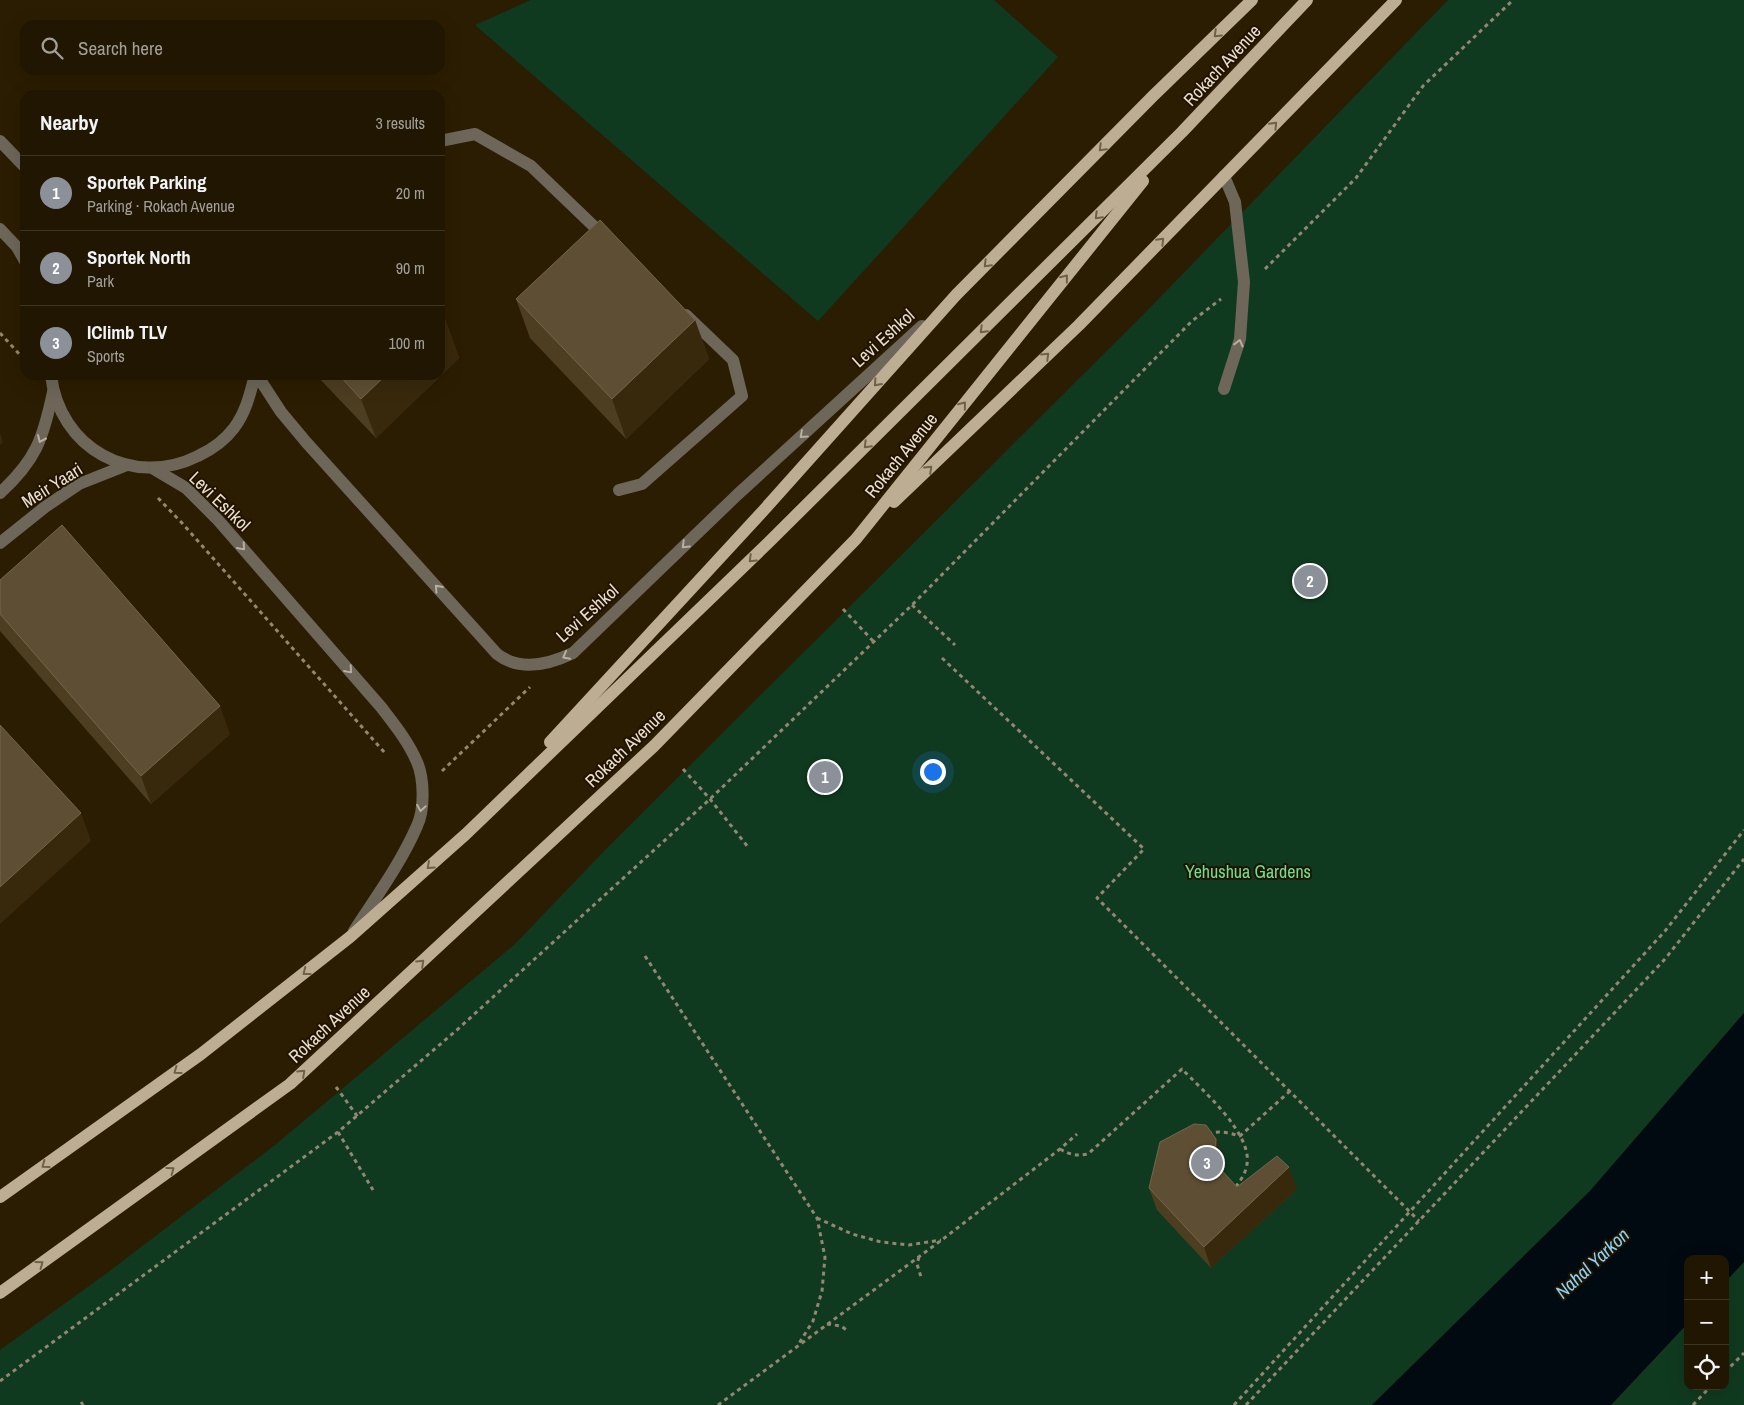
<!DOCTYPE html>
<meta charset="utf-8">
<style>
:root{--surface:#201601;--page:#2d2310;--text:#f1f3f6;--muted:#a29f99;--line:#3d3523;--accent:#8c9099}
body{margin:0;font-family:"Archivo Narrow",sans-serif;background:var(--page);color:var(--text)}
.controls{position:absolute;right:15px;bottom:15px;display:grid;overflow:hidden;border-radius:10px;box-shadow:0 5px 20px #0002}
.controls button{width:45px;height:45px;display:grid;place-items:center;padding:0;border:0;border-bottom:1px solid var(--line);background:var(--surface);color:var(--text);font:25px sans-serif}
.you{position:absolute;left:932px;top:771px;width:18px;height:18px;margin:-12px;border:4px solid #fff;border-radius:50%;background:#1a73e8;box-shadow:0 0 0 8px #1a73e833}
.badge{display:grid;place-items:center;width:32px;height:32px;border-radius:50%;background:var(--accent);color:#fff;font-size:16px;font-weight:700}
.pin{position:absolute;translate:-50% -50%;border:2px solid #fff;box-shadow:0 1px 5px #0006}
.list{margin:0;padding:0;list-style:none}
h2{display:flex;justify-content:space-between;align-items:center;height:65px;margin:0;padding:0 20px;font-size:21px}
h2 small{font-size:16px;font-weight:400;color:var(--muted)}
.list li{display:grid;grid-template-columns:32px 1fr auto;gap:15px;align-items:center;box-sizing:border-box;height:75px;padding:0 20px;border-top:1px solid var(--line)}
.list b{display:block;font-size:19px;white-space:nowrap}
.list p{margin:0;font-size:16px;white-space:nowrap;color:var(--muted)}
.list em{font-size:16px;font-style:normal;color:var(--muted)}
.icon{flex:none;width:28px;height:28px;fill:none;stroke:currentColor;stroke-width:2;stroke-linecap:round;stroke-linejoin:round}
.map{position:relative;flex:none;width:1744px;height:1405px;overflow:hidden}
.search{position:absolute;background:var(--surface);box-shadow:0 5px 20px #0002;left:20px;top:20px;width:425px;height:55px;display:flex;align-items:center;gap:12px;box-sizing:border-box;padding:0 18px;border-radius:15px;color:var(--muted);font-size:19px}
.panel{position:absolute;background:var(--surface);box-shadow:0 5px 20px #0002;left:20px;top:90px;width:425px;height:290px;border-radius:15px}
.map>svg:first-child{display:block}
</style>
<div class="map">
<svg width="1744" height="1405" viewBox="0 0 1744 1405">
<rect width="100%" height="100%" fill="#2b1d01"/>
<!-- green -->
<g fill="#103a1f">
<path d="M 531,0 L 994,0 L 1058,57 L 818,321 L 475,25 Z"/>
<path d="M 1448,0 L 1744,0 L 1744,1013 L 1590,1191 L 1372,1405 L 0,1405 L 0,1350 L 107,1273 L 275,1145 L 514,945 L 609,846 L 1142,316 Z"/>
<path d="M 1744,1262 L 1744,1405 L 1611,1405 L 1688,1323 L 1688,1386 L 1725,1386 L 1725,1282 Z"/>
</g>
<!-- water -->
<path fill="#010a11" d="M 1744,1013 L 1744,1262 L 1725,1282 L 1725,1259 L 1688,1259 L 1688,1323 L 1611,1405 L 1372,1405 L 1590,1191 Z"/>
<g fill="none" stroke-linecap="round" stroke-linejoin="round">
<!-- path -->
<g stroke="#938772" stroke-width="3" stroke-dasharray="4 4" stroke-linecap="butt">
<path d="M 1265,269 L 1356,178 L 1423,86 L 1513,0"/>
<path d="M 0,333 L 22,357 L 25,367"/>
<path d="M 158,498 L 182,523 L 385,753"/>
<path d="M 912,605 L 955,645"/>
<path d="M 843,609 L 873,641"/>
<path d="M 942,658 L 1144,849 L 1097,898 L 1419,1221"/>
<path d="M 683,769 L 710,799 L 748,847"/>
<path d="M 442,771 L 530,687"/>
<path d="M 645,956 L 817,1218 L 825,1257 L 822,1291 L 813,1321 L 798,1345"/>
<path d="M 336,1087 L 358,1117"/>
<path d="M 338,1132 L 373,1190"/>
<path d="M 1208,1134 C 1220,1130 1229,1133 1240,1136 L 1290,1091"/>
<path d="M 1060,1149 C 1070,1155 1077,1156 1088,1154 L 1182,1069 C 1202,1090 1252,1133 1247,1164 C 1246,1173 1240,1181 1235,1188"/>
<path d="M 817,1218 L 852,1234 L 881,1242 L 909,1245 L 941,1240"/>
<path d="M 919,1257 L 917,1264 L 921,1277"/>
<path d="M 827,1324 L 841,1326 L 848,1331"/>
<path d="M 1725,1372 L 1744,1353"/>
<path d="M 0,1381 L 338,1132 L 458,1029 L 710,799 L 912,605 L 1192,321 L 1221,299"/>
<path d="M 81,1402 L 83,1405"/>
<path d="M 718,1405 L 943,1239 L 1060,1149 L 1077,1134"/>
<path d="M 1234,1405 L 1665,931 L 1744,830"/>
<path d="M 1246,1405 L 1665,959 L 1744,859"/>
<path d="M 1693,1405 L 1711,1386"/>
</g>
<!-- minor -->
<g stroke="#6d6659" stroke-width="12">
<path d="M 0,141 L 25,167"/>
<path d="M 440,141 L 475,134 L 531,166 L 605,237"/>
<path d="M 1224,176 L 1235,202 L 1244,282 L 1240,339 L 1224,389"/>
<path d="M 0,229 L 17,247 L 25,261"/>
<path d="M 51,375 C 59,448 132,489 198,456 C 211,450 225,440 234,428 C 246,412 250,394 255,375"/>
<path d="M 257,375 L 281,412 L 306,442 L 497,654 C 520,672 548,665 573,653 L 737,495 L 922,326"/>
<path d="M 154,469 L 186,488 L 218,520 L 381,707 C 394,724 408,741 417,762 C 424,778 425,809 417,826 C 401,863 376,897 354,931"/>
<path d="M 619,490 L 642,484 L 742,396 L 733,360 L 686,315"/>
<path d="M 0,493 C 36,460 43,439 53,392"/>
<path d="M 0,543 L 45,507 L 79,484 L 127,465"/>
</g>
<!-- major -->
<g stroke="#bdae93" stroke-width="12">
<path d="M 894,502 L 1079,325 L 1396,0"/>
<path d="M 550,742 L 763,511 L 956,295 L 1153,96 L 1252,0"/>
<path d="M 0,1197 L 201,1054 L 350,937 L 466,834 L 768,543 L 1182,132 L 1307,0"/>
<path d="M 0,1293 L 290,1084 L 654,746 L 856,539 L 1143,181"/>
</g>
</g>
<!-- wall -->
<g fill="#4d3d21">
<path d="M 516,299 L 695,320 L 709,359 L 626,439 L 530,338 Z"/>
<path d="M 445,319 L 459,358 L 376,438 L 316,375 L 440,375 Z"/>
<path d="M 0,580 L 230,734 L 151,804 L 0,631 Z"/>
<path d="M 1216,1139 L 1224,1160 L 1223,1172 L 1237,1187 L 1297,1189 L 1211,1268 L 1157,1210 L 1149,1188 Z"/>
</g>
<!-- shaded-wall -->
<g fill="#38290c">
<path d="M 445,319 L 459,358 L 376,438 L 361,399 L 386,375 L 440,375 L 440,323 Z"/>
<path d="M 695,320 L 709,359 L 626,439 L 612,399 Z"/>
<path d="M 0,433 L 3,442 L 0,445 Z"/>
<path d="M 220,706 L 230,734 L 151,804 L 141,776 Z"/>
<path d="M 81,813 L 91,841 L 0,924 L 0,887 Z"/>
<path d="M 1216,1139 L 1224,1160 L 1223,1184 L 1215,1163 Z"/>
<path d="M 1289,1167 L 1297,1189 L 1211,1268 L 1204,1247 Z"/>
</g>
<!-- building -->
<g fill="#5e4f34" stroke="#74664c">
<path d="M 600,220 L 695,320 L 612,399 L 516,299 Z"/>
<path d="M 440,314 L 445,319 L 440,323 Z"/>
<path d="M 339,375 L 386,375 L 361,399 Z"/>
<path d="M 62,525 L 220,706 L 141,776 L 0,614 L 0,580 Z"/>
<path d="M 0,725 L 81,813 L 0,887 Z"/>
<path d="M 1194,1124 L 1206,1125 L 1216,1139 L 1215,1163 L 1237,1187 L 1277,1156 L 1289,1167 L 1204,1247 L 1149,1188 L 1160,1142 Z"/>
</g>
<!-- one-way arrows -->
<defs><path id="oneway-chevron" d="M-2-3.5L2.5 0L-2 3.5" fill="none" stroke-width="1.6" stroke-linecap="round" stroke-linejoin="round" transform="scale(1.25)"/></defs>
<g stroke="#6f604a">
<use href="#oneway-chevron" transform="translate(1217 34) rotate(136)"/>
<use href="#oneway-chevron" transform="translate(1274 125) rotate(-46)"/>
<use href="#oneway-chevron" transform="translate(1102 148) rotate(135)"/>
<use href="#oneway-chevron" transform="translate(1098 216) rotate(135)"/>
<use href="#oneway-chevron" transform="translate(1161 241) rotate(-46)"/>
<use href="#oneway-chevron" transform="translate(987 264) rotate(135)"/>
<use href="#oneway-chevron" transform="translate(1065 278) rotate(-51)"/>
<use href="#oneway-chevron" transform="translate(983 330) rotate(135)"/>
<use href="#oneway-chevron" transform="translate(1046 356) rotate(-44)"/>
<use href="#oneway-chevron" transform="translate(877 383) rotate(132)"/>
<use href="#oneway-chevron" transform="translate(963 405) rotate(-51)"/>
<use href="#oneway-chevron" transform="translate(867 445) rotate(135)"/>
<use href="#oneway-chevron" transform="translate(929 469) rotate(-44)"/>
<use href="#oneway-chevron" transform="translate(752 559) rotate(136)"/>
<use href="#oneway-chevron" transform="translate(430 866) rotate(138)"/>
<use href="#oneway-chevron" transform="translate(421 963) rotate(-43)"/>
<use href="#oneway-chevron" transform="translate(306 972) rotate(142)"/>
<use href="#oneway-chevron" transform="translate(177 1071) rotate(144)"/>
<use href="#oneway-chevron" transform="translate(302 1073) rotate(-43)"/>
<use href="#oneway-chevron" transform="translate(45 1165) rotate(144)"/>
<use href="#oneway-chevron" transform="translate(171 1170) rotate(-36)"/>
<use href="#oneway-chevron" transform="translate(40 1264) rotate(-36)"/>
</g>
<g stroke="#b8afa0">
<use href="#oneway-chevron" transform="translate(1239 343) rotate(-76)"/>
<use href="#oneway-chevron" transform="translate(803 435) rotate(138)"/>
<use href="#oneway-chevron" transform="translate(41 439) rotate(114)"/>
<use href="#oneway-chevron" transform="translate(685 545) rotate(136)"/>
<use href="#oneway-chevron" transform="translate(242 547) rotate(49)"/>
<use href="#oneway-chevron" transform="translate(438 588) rotate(-132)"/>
<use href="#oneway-chevron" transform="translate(566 656) rotate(152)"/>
<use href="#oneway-chevron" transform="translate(349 670) rotate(49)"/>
<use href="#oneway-chevron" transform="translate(421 808) rotate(99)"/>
</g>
<g text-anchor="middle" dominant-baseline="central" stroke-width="4" stroke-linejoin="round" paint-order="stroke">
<!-- street labels -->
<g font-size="18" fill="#eae0d0" stroke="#211300">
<text transform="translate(1222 65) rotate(-47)">Rokach Avenue</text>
<text transform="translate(883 338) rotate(-42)">Levi Eshkol</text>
<text transform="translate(901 455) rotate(-51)">Rokach Avenue</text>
<text transform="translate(52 485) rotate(-32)">Meir Yaari</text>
<text transform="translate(220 501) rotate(44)">Levi Eshkol</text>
<text transform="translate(587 613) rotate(-42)">Levi Eshkol</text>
<text transform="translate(625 748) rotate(-44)">Rokach Avenue</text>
<text transform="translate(329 1024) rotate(-43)">Rokach Avenue</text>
</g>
<!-- park labels -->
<g font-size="18" fill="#6ce091" stroke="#211300">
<text x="1248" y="871">Yehushua Gardens</text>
</g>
<!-- water labels -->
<g font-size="19" font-style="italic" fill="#89d4fc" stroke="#211300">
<text transform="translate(1592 1263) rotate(-43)">Nahal Yarkon</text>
</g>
</g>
</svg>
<div class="controls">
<button>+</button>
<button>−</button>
<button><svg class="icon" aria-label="locate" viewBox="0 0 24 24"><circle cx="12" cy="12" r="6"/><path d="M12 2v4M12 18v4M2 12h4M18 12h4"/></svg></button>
</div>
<div class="you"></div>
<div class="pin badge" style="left:825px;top:777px">1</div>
<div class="pin badge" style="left:1310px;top:581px">2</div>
<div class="pin badge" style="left:1207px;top:1163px">3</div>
<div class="search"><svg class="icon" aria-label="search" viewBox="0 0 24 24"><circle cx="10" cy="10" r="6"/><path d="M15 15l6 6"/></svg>Search here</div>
<section class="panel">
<h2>Nearby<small>3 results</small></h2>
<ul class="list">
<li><span class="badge">1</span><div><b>Sportek Parking</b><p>Parking · Rokach Avenue</p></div><em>20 m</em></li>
<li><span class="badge">2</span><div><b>Sportek North</b><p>Park</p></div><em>90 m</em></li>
<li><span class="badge">3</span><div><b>IClimb TLV</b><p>Sports</p></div><em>100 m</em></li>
</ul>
</section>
</div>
